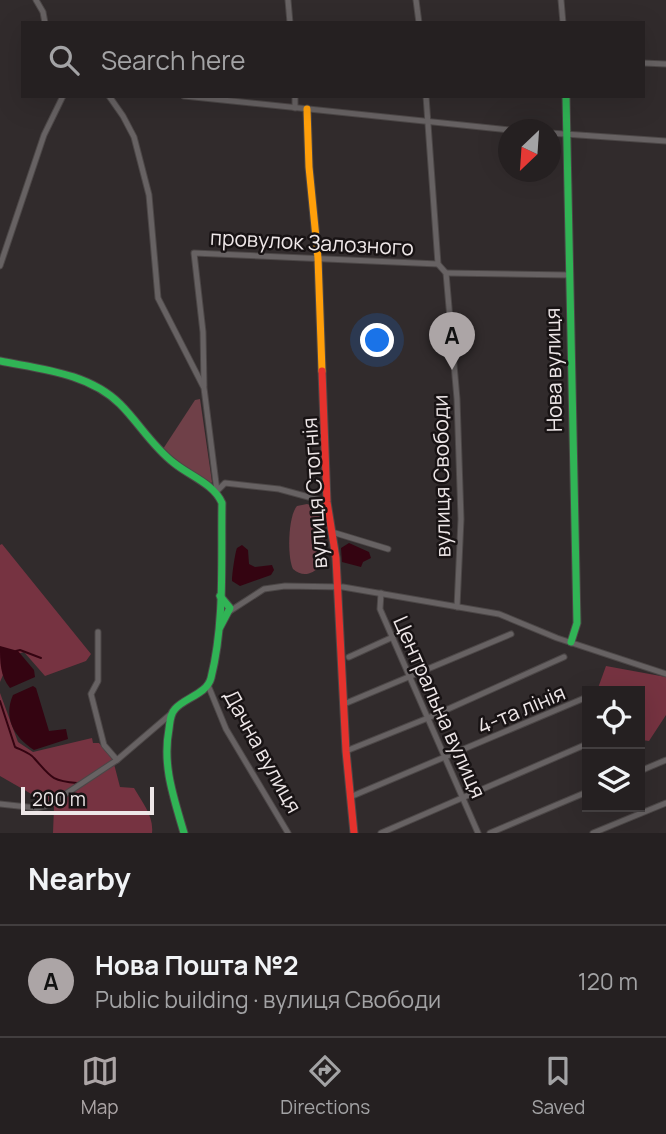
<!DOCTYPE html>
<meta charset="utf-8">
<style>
:root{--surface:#252021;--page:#312d2e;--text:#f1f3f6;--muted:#a3a3a5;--line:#423e3f;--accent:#aca5a6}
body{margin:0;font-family:Manrope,sans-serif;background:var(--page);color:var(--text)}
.controls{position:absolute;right:21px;bottom:21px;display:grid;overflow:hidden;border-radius:0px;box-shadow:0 7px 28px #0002}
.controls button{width:63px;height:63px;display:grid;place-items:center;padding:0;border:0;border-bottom:2px solid var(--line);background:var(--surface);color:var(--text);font:35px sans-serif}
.compass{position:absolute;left:498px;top:119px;width:63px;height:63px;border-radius:50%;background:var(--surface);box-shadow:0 7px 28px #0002;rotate:205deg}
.scale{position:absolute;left:21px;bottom:18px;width:133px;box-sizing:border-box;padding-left:7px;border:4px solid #eee7e8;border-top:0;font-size:19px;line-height:24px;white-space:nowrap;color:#eee7e8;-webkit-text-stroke:5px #181314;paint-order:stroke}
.you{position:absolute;left:378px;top:341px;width:24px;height:24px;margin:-18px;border:5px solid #fff;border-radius:50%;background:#1a73e8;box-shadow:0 0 0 10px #1a73e833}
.badge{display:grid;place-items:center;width:46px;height:46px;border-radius:50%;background:var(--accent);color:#111;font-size:23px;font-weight:700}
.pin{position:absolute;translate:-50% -58px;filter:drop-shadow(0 2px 4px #0008)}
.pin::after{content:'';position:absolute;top:37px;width:24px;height:21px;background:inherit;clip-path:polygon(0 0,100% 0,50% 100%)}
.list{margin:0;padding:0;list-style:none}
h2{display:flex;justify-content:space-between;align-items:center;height:91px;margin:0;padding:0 28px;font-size:30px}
h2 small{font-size:23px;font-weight:400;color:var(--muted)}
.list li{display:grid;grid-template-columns:46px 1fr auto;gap:21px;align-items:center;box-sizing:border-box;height:112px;padding:0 28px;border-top:2px solid var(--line)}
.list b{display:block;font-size:26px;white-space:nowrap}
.list p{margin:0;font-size:23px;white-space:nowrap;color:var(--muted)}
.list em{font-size:23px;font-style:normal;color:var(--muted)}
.icon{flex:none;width:38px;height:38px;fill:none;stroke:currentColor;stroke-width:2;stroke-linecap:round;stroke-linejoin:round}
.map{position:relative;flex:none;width:666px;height:833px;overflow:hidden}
.search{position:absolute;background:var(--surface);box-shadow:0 7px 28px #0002;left:21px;right:21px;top:21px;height:77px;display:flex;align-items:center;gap:18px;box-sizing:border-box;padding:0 24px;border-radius:0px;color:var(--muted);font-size:26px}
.sheet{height:203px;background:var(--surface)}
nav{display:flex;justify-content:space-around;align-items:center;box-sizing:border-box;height:98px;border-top:2px solid var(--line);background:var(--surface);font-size:19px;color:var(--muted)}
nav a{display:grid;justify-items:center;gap:4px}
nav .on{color:var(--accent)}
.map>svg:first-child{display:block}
</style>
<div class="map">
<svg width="666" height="833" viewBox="0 0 666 833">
<rect width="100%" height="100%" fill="#312b2c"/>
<!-- green -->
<g fill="#6f4048">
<path d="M 200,399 L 212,482 L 209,486 L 163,449 L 195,400 Z"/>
<path d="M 307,504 C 330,510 324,547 320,566 C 312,575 302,577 293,569 C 287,557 288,516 297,506 Z"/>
</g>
<!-- forest -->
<g fill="#763341">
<path d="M 2,544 L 91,654 L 86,661 L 45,676 L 24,652 L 11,656 L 0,682 L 0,545 Z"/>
<path d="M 606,666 L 666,677 L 666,715 L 649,741 L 642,740 L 640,733 L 640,691 L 600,691 L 598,688 Z"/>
<path d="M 0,693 L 18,742 L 33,752 L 92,738 L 93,743 L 99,743 L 113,760 L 120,787 L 134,788 C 142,802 154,816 152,833 L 53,833 L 54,807 L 0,776 Z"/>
</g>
<!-- water -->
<g fill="#340411">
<path d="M 349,543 L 369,552 L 371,558 L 363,562 L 361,567 L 342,562 L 341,548 Z"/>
<path d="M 242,545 L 248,550 L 249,564 L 255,567 L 272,565 L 274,570 L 271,575 L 240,586 L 232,581 C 232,574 235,553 237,548 Z"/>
<path d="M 0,646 L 18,651 L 34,670 L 35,677 L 10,688 C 0,676 0,662 0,646 Z"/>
<path d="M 33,686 L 36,688 L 49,731 L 66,729 L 68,739 L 34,750 C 14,737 3,718 13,695 Z"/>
</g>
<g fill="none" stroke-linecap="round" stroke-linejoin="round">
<!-- stream -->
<g stroke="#340411" stroke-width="2">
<path d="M 16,651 L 20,650 L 41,658"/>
<path d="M 0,701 L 15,747 C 21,750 30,753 34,758 C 51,777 51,781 77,783"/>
</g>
<!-- street casing -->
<g stroke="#4c4747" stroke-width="7">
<g id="street">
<path d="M 36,0 L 43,12 L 45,23"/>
<path d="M 288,0 L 290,23"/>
<path d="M 416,0 L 419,23"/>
<path d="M 561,0 L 563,23"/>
<path d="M 643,63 L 666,64"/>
<path d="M 109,96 L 123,116 L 134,137 L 149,195 L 158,298 L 204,388 L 217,491"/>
<path d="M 184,96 L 510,130"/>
<path d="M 295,96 L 295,108"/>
<path d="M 426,96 L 438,264 L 446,273 L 457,399 L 461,519 L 457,607"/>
<path d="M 550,133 L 666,141"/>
<path d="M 0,266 L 44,135 L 63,96"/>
<path d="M 446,273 L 568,275"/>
<path d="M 204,386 L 203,332 L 194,253 L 438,264"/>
<path d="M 217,491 L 225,483 L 279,489 L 327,502"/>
<path d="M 332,532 L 388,549"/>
<path d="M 381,593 L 380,609 L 478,833"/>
<path d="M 230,611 L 264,589 L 285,586 L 343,587 L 499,614 L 557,638 L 666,674"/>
<path d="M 98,632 L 98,681 L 91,694 L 104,745 L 117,760"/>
<path d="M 349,657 L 393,637"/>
<path d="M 208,685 L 226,729 L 288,833"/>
<path d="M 344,704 L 511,634"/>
<path d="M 346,751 L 428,718 L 564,657"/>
<path d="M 640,771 L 666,760"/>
<path d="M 350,797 L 587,697"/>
<path d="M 0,804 L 37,808 L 49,805 L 117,760 L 172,713"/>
<path d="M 381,833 L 587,744"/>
<path d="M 490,833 L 587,792"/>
<path d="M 593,833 L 666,803"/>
</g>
</g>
<!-- fast casing -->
<g stroke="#4c4747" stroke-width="9">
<g id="fast">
<path d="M 566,96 L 577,623 L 571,642"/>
<path d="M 0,361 C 40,369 89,373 120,404 C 139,423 152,446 174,463 C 190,476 214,484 222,503 C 221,560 225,622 211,678 C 207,694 184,698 175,709 C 170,714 170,722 169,729 C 162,766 174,798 184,833"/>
<path d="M 220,596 L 230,608 L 220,627"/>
</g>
</g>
<!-- slow casing -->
<g stroke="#4c4747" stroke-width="9">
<path id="slow" d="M 307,109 L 309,167 L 318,258 L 322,371"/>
</g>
<!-- jam casing -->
<g stroke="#4c4747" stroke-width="9">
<path id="jam" d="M 322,371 L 327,502 L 336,558 L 346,751 L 354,833"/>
</g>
<!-- street -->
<use href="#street" stroke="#676263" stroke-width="5"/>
<!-- fast -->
<use href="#fast" stroke="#30b455" stroke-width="7"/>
<!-- slow -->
<use href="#slow" stroke="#ff9f0a" stroke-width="7"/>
<!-- jam -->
<use href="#jam" stroke="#e5322d" stroke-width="7"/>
</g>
<g text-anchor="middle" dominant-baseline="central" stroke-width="5" stroke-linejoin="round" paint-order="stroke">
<!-- street labels -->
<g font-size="21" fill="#eee7e8" stroke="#181314">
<text transform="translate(312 242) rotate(3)">провулок Залозного</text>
<text transform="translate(553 370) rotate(-91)">Нова вулиця</text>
<text transform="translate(441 476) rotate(-91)">вулиця Свободи</text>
<text transform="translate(314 493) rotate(-94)">вулиця Стогнія</text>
<text transform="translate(440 707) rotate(66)">Центральна вулиця</text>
<text transform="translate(521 709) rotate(-23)">4-та лінія</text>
<text transform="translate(263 751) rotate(61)">Дачна вулиця</text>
</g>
</g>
</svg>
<div class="controls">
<button><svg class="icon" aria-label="locate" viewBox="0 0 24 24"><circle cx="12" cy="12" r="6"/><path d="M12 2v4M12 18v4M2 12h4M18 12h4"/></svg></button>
<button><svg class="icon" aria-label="layers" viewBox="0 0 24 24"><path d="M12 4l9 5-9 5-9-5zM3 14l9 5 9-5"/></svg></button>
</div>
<svg class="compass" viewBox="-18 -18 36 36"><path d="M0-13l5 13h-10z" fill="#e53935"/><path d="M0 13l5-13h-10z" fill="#a3a3a5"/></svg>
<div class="scale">200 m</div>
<div class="you"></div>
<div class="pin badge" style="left:452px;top:370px">A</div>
<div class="search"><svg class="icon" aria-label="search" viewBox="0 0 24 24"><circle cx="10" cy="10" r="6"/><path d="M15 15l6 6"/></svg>Search here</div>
</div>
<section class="sheet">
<h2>Nearby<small></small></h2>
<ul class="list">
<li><span class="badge">A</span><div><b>Нова Пошта №2</b><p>Public building · вулиця Свободи</p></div><em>120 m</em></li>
</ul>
</section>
<nav>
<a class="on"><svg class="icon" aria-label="map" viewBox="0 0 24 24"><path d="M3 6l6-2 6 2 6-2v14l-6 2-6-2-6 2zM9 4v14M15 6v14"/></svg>Map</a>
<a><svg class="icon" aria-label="directions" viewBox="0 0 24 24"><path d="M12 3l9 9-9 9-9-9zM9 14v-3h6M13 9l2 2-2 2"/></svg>Directions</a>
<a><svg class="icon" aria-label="saved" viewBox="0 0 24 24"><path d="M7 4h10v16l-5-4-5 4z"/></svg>Saved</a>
</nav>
